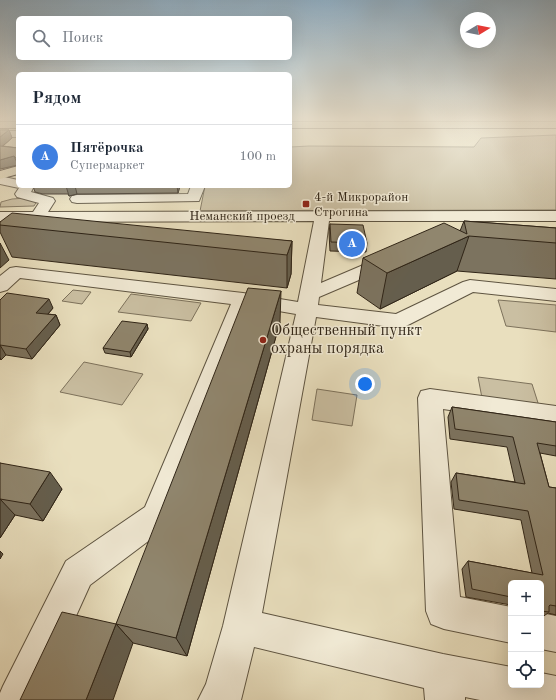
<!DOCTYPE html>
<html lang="ru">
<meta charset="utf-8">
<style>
:root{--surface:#fff;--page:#f6f6f7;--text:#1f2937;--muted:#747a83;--line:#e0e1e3;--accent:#8f2418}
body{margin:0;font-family:"Old Standard TT",serif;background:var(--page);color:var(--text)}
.controls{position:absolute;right:12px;bottom:12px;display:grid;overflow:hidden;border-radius:6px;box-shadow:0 4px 16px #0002}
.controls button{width:36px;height:36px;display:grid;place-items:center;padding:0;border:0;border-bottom:1px solid var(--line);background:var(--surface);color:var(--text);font:20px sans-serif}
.compass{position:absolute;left:460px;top:12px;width:36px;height:36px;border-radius:50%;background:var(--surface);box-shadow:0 4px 16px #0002;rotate:80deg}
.you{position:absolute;left:365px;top:384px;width:14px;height:14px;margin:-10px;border:3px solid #fff;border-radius:50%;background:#1a73e8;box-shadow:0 0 0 6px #1a73e833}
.badge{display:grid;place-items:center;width:26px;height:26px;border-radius:50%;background:var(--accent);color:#fff;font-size:13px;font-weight:700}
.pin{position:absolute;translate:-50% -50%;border:2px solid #fff;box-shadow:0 1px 4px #0006}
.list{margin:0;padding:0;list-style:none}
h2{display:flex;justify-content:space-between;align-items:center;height:52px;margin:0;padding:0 16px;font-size:17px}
h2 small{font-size:13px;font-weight:400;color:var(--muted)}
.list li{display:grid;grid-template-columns:26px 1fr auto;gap:12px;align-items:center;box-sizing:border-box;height:64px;padding:0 16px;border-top:1px solid var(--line)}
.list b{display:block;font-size:15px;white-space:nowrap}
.list p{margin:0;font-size:13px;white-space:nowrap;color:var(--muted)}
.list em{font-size:13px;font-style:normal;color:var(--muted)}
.icon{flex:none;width:22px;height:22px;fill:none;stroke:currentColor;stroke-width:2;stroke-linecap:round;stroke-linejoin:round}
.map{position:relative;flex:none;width:556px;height:700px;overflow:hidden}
.search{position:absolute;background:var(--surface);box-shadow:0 4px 16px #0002;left:16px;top:16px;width:276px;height:44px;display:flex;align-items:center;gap:10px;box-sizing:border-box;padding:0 14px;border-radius:6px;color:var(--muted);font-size:15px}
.panel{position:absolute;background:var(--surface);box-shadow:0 4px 16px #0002;left:16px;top:72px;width:276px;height:116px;border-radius:6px}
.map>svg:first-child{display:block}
</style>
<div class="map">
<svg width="556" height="700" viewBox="0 0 556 700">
<rect width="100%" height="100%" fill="#e9dfbe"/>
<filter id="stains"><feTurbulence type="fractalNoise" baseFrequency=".005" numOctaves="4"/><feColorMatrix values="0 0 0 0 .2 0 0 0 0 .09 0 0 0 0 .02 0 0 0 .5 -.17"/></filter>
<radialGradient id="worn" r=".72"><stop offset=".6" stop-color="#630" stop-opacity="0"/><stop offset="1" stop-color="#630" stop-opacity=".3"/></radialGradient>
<!-- green -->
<g fill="#cabfa2" stroke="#7d725c">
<path d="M 556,135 L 556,210 L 200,211 L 205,186 L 290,186 L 290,147 L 309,146 L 474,147 L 481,138 Z"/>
<path d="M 26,198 L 37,201 L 34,206 L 0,207 L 1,202 L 12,199 Z"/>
<path d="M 73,290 L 91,292 L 82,304 L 62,301 Z"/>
<path d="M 131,294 L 201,303 L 191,321 L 118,312 Z"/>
<path d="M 498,300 L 556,305 L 556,332 L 506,326 Z"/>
<path d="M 84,362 L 143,374 L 122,405 L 60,392 Z"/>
<path d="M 478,377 L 532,384 L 539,406 L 482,398 Z"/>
<path d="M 317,389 L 357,395 L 352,426 L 312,420 Z"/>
</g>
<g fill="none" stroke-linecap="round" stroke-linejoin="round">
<!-- minor casing -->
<g stroke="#5e5441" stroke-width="2">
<g id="minor">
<rect x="0" y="131" width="18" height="6"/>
<path d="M 0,176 L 18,180 L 18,186 L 34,186 L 31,192 L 53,198 L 55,201 L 48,212 L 556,211 L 556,221 L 329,221 L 321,283 L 382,257 L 388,256 L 394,257 L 397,261 L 394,265 L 319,297 L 318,305 L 396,314 L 463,282 L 470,280 L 556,289 L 556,301 L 473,292 L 406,326 L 399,328 L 316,317 L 262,613 L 443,654 L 511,667 L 511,685 L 541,685 L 541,673 L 556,676 L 556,700 L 480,700 L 465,697 L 465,700 L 425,700 L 424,688 L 254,647 L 241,700 L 198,700 L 206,684 L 223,626 L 296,314 L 250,306 L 167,527 L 90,585 L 38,700 L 0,700 L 0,693 L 3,686 L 66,561 L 145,507 L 231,304 L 20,278 L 7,290 L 0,292 L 0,276 L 10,268 L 16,267 L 243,293 L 298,302 L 314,221 L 0,222 L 0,212 L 33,212 L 39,203 L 17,197 L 15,194 L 19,188 L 0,184 Z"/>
<path d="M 191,186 L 205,186 L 199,201 L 77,203 L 72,202 L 70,199 L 72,196 L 77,195 L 188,194 Z"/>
<path d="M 430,389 L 556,406 L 556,426 L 443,409 L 460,597 L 511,607 L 511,643 L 444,629 L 431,624 L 426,611 L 418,398 L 421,391 Z"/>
<path d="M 541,613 L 556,616 L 556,652 L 541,649 Z"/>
</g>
</g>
<!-- major casing -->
<g stroke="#302517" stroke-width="2">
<path id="major" d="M 18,166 L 18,174 L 0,179 L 0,171 Z"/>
</g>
<!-- highway casing -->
<g stroke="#302517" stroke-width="2">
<g id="highway">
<rect x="0" y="122" width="18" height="6"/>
<rect x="290" y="122" width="266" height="6"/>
</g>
</g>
<!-- minor -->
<use href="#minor" fill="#f1ead5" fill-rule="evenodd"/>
<!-- major -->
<use href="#major" fill="#e9dfbe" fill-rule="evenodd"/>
<!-- highway -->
<use href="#highway" fill="#e9dfbe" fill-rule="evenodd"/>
</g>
<!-- wall -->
<g fill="#7c735f" stroke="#302517">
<path d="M 0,130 L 9,130 L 12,138 L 3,146 L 18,148 L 18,165 L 0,169 Z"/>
<path d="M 33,186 L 180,186 L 178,193 L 77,194 L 69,196 L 68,194 L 43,194 L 35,192 Z"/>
<path d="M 464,221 L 556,228 L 556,279 L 457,271 L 380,309 L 357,293 L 363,258 L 460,231 Z"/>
<path d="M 0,222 L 292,241 L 291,274 L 287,288 L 12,257 L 0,232 Z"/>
<path d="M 330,224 L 367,243 L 366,252 L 330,251 L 329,233 Z"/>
<path d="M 0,300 L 53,308 L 48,314 L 56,315 L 60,325 L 32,359 L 6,355 L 1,360 L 0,359 Z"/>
<path d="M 280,322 L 187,656 L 133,643 L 116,624 Z"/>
<path d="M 147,324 L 148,329 L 131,357 L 105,353 L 103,348 Z"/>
<path d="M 452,407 L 556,422 L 556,456 L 540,453 L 549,487 L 556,488 L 556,615 L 548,613 L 541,618 L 541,583 L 511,583 L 511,605 L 466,597 L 462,569 L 468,561 L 532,573 L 521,520 L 454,509 L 451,482 L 456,473 L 515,482 L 507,447 L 450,439 L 448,417 Z"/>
<path d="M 0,463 L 62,489 L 43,521 L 15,515 L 0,538 Z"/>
</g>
<!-- shaded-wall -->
<g fill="#655e4d" stroke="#302517">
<path d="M 9,130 L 12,138 L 0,148 L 0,137 Z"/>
<path d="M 14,156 L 18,165 L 0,169 L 0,160 Z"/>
<path d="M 16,158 L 18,158 L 18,164 Z"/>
<path d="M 66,186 L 75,186 L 77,194 L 69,196 Z"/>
<path d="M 177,186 L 180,186 L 178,193 Z"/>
<path d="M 469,236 L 457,271 L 380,309 L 387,273 Z"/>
<path d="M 292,241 L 291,274 L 287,288 L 287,255 Z"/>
<path d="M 0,243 L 9,260 L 0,268 Z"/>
<path d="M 281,291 L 280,322 L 187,656 L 176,638 Z"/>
<path d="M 49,299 L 53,308 L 41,322 L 36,313 Z"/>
<path d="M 56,315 L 60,325 L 32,359 L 26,349 Z"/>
<path d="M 147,324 L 148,329 L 131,357 L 130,352 Z"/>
<path d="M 0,345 L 6,355 L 1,360 L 0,357 Z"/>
<path d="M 50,472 L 62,489 L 43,521 L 30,504 Z"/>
<path d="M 0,499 L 15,515 L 0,538 Z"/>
<path d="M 0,551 L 3,554 L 0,559 Z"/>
<path d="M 116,624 L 133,643 L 113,700 L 86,700 Z"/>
</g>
<!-- building -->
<g fill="#90866e" stroke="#302517">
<path d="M 0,130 L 9,130 L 0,137 Z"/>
<path d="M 0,146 L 18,148 L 18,158 L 16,158 L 14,156 L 0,160 Z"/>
<path d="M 12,213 L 292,241 L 287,255 L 0,225 L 0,222 Z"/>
<path d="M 464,221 L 556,228 L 556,243 L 469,236 L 387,273 L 363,258 L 444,223 L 467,234 Z"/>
<path d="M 330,224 L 363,225 L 367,243 L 331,242 Z"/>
<path d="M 248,288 L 281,291 L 176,638 L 116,624 Z"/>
<path d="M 7,293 L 49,299 L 36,313 L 56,315 L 26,349 L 0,345 L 0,300 Z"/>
<path d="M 122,321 L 147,324 L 130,352 L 103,348 Z"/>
<path d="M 452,407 L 556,422 L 556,446 L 537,443 L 549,487 L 556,488 L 556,606 L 550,605 L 549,606 L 549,612 L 541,611 L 541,583 L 511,583 L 511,597 L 472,589 L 468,561 L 543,575 L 528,511 L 459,500 L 456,473 L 525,484 L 513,437 L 455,429 Z"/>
<path d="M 0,463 L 50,472 L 30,504 L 0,499 Z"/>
<path d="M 62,612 L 116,624 L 86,700 L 20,700 Z"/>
</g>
<!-- sky -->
<linearGradient id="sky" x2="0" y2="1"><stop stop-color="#8facc0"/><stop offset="0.55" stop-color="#f5f1e2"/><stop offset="1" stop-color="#f5f1e2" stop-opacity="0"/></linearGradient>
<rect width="556" height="216" fill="url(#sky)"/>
<!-- markers -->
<g fill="#8f2418" stroke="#f1ead5" stroke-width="1.5">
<rect x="302" y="200" width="8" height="8" rx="2"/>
<circle cx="263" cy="340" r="4"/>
</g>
<g text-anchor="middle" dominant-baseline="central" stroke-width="3" stroke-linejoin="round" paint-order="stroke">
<!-- far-poi labels -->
<g font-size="13" fill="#302517" stroke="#f1ead5" text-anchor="start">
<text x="314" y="197">4-й Микрорайон<tspan x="314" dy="15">Строгина</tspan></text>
</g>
<!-- far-street labels -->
<g font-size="13" fill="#302517" stroke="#f1ead5">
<text x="242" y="216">Неманский проезд</text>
</g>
<!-- poi labels -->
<g font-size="16" fill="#302517" stroke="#f1ead5" text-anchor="start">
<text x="271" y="331">Общественный пункт<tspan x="271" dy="18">охраны порядка</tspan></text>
</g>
</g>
<rect width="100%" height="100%" filter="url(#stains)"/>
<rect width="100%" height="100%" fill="url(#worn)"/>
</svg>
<div class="controls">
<button>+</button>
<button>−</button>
<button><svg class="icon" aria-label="locate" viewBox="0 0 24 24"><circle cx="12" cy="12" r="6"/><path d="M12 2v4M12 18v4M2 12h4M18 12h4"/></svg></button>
</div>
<svg class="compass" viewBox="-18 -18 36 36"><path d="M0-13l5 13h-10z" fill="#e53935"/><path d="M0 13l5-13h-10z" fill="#747a83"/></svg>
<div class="you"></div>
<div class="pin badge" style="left:352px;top:244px;background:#3f7fe0">A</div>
<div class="search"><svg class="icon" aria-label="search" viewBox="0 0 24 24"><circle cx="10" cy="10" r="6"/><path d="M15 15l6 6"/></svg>Поиск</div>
<section class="panel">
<h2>Рядом<small></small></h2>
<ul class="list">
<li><span class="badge" style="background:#3f7fe0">A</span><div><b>Пятёрочка</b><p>Супермаркет</p></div><em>100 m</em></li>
</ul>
</section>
</div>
